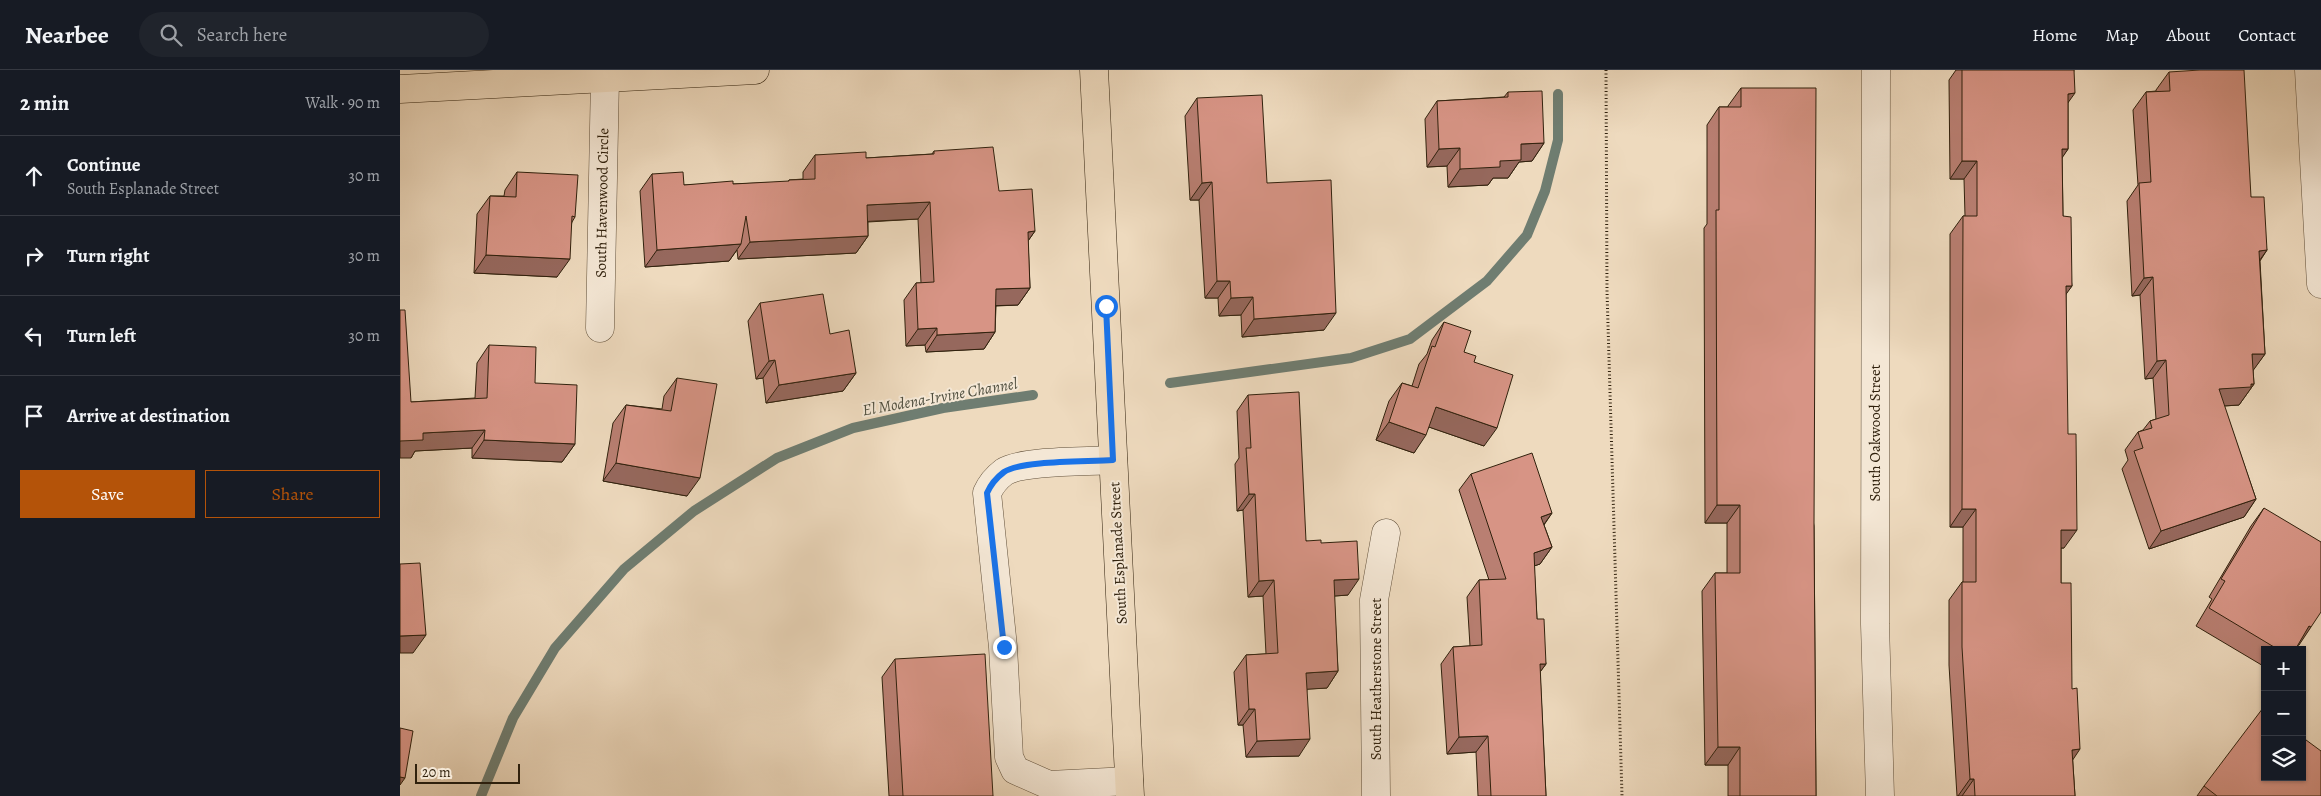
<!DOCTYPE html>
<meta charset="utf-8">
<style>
:root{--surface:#171b24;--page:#20242c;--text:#f1f3f6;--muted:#9ea1a6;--line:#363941;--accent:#b45309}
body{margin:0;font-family:Alegreya,serif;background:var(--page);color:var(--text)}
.controls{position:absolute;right:15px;bottom:15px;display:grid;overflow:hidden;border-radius:0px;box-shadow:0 1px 4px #0004}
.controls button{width:45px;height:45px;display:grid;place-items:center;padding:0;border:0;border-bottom:1px solid var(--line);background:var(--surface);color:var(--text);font:25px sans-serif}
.scale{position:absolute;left:15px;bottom:12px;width:105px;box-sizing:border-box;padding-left:5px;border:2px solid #30210d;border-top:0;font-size:14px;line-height:18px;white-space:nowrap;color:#30210d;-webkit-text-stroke:4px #f4e7d5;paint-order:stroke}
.stop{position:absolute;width:15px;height:15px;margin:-11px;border:4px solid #1a73e8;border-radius:50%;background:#fff}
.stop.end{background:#1a73e8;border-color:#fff;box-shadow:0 1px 5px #0008}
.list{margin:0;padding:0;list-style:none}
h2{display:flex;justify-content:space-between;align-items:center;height:65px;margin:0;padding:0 20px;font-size:21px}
h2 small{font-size:16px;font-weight:400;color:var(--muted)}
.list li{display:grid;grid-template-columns:32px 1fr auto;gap:15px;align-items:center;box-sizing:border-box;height:80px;padding:0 20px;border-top:1px solid var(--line)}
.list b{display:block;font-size:19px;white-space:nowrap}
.list p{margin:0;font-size:16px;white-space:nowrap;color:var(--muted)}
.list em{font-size:16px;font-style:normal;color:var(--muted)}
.actions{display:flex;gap:10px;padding:15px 20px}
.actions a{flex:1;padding:11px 0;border:1px solid var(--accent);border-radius:0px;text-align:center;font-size:18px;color:var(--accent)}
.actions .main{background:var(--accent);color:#fff}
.icon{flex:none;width:28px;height:28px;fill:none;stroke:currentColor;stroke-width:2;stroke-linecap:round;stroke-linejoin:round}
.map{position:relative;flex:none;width:1921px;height:726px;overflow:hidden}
header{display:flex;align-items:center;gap:30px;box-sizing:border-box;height:70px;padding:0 25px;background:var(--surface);border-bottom:1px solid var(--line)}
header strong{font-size:24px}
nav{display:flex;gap:28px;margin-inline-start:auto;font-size:18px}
.search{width:350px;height:45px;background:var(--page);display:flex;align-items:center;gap:12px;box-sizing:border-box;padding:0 18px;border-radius:28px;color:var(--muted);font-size:19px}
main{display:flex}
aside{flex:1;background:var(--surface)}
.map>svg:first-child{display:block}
</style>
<header>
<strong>Nearbee</strong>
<div class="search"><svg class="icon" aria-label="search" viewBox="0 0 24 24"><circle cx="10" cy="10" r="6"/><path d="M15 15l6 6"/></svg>Search here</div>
<nav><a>Home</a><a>Map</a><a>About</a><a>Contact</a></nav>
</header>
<main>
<aside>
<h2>2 min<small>Walk · 90 m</small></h2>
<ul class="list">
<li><svg class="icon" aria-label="ahead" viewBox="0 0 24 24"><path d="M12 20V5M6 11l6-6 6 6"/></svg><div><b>Continue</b><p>South Esplanade Street</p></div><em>30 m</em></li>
<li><svg class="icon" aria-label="right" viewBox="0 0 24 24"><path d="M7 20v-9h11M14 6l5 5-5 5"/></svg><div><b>Turn right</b></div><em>30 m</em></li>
<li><svg class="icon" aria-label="left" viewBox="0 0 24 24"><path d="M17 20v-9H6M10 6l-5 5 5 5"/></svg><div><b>Turn left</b></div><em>30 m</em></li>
<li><svg class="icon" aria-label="arrive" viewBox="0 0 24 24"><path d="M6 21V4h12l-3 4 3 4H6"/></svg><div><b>Arrive at destination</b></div></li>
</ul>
<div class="actions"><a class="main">Save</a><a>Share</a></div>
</aside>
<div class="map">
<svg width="1921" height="726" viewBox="0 0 1921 726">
<rect width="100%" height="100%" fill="#eedabe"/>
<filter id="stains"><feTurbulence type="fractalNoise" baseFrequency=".004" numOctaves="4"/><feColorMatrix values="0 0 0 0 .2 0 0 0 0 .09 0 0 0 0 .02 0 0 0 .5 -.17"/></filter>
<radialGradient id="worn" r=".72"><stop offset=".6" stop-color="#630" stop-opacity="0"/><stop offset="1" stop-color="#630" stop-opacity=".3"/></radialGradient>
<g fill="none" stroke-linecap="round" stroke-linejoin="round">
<!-- stream -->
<g stroke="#6f7d71" stroke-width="10">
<path d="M 770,313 L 951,288 L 1010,269 L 1087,211 L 1127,165 L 1145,121 L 1158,70 L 1158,24"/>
<path d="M 81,726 L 113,648 L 155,578 L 224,499 L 294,441 L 377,388 L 453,358 L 543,338 L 633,325"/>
</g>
<!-- minor casing -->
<g stroke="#604f39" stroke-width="29">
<g id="minor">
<path d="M 1476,0 L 1475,554 L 1480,726"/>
<path d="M 1909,0 L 1921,214"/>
<path d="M 200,258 L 205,8"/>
<path d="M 713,390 C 689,392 622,390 604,402 C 596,408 591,414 587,423 L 603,577 L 609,687 L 615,700 L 649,715 L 729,711"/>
<path d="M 976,726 L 974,530 L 986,463"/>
</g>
</g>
<!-- major casing -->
<g stroke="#30210d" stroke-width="29">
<g id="major">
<path d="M 694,0 L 730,726"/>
<path d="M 0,19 L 355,0"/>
</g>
</g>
<!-- path -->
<path stroke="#30210d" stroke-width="3" stroke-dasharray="1 2.5" stroke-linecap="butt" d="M 1206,0 L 1207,221 L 1222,726"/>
<!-- minor -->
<use href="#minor" stroke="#f4e7d5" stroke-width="28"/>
<!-- major -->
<use href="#major" stroke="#eedabe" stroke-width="28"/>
</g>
<!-- wall -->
<g fill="#b97f72" stroke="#30210d">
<path d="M 1556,0 L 1674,0 L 1668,33 L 1668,79 L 1662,87 L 1663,146 L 1672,216 L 1666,223 L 1664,478 L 1661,478 L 1661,513 L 1675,726 L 1557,726 L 1549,595 L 1549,530 L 1562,512 L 1563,512 L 1563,457 L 1550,457 L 1550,164 L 1563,146 L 1565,146 L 1564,109 L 1550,109 L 1549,10 Z"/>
<path d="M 1769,2 L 1851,127 L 1867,180 L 1860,191 L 1865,284 L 1853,300 L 1854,314 L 1839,335 L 1824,336 L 1856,429 L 1844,447 L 1749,479 L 1722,399 L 1728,390 L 1725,380 L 1738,362 L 1743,360 L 1750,351 L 1756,349 L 1753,308 L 1745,309 L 1740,225 L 1732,226 L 1727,131 L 1738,115 L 1733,40 L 1746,22 L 1756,21 L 1756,20 Z"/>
<path d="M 1341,18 L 1414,456 L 1416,726 L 1328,726 L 1328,695 L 1305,695 L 1302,521 L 1315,503 L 1327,503 L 1327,453 L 1305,453 L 1304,158 L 1307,154 L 1307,55 L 1319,37 L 1328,37 L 1328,36 Z"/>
<path d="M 1108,22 L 1144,73 L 1132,91 L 1119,92 L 1108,108 L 1093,108 L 1088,115 L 1048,117 L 1047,96 L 1027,97 L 1025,49 L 1037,31 L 1104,27 Z"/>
<path d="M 797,28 L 867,113 L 924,260 L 842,267 L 841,245 L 819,246 L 818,228 L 805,228 L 799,130 L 790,130 L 785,46 Z"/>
<path d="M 534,81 L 599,121 L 635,161 L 628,171 L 630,218 L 618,235 L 596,236 L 595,262 L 584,279 L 526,282 L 525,275 L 506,276 L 504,230 L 516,213 L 521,213 L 518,149 L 468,152 L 468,166 L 456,183 L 338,189 L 337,180 L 329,191 L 245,197 L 240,121 L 252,104 L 284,115 L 333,114 L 388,112 L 389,110 L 403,109 L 403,102 L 415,85 L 466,88 L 532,84 Z"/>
<path d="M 117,102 L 175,147 L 172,152 L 157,207 L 74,203 L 77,144 L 90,126 L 104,126 L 105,120 Z"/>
<path d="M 360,233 L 430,264 L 456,303 L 443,321 L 366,333 L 363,308 L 356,309 L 348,251 Z"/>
<path d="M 1044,252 L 1064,282 L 1074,292 L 1084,376 L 1029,357 L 1014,383 L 976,370 L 989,331 L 1002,313 L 1012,316 L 1019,294 L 1027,284 L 1032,270 Z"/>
<path d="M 89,275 L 135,313 L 175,374 L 162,392 L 72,388 L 72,378 L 15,381 L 11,388 L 11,332 L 75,328 L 77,293 Z"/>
<path d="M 277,308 L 287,426 L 203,411 L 213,353 L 226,335 L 262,339 L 264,326 Z"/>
<path d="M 848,325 L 906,471 L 921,473 L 948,525 L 934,526 L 938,601 L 927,618 L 907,619 L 899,686 L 846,687 L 843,655 L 838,655 L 834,602 L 846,585 L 866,584 L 863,526 L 848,527 L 843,440 L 837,441 L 835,394 L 839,388 L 837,341 Z"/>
<path d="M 1071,404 L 1152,443 L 1144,455 L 1152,477 L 1140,494 L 1134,496 L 1137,549 L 1146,594 L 1140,602 L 1146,726 L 1078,726 L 1076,682 L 1047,684 L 1041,594 L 1053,577 L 1070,576 L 1067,527 L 1079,510 L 1089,510 L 1059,420 Z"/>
<path d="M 1864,438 L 1899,575 L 1898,575 L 1895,580 L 1865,580 L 1865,597 L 1796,556 L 1812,529 L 1809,527 L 1851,456 Z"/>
<path d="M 495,589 L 593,726 L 489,726 L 482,607 Z"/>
<path d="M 1804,716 L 1921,726 L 1797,726 Z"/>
</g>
<!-- shaded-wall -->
<g fill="#96685d" stroke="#30210d">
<path d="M 1675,23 L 1662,41 L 1668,24 Z"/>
<path d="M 1144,73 L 1132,91 L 1119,92 L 1108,108 L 1093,108 L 1088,115 L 1048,117 L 1060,99 L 1100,91 L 1121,74 Z"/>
<path d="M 1060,78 L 1047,96 L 1027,97 L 1039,79 Z"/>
<path d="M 1662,79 L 1668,79 L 1656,97 Z"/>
<path d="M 1562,91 L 1577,91 L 1564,109 L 1550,109 Z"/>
<path d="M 812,112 L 799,130 L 790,130 L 802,113 Z"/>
<path d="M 530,132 L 518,149 L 455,152 L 467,135 Z"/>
<path d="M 635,161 L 623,178 L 628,162 Z"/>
<path d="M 468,166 L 456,183 L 338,189 L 350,172 Z"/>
<path d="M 341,174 L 329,191 L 245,197 L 257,180 Z"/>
<path d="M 1867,180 L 1854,198 L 1859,181 Z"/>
<path d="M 86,185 L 170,189 L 157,207 L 74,203 Z"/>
<path d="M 1753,207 L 1740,225 L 1732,226 L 1744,208 Z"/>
<path d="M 817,211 L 830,211 L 818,228 L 805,228 Z"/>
<path d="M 1666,216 L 1672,216 L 1659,234 Z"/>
<path d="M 630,218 L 618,235 L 584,236 L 596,219 Z"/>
<path d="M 853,227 L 841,245 L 819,246 L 831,228 Z"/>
<path d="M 936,243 L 924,260 L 842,267 L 854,249 Z"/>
<path d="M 537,258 L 525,275 L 506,276 L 518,259 Z"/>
<path d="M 595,262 L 584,279 L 526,282 L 537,265 Z"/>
<path d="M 1852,284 L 1865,284 L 1852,302 Z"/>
<path d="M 375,290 L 363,308 L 356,309 L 369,291 Z"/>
<path d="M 1766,290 L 1753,308 L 1745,309 L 1757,291 Z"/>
<path d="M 456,303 L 443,321 L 366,333 L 379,315 Z"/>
<path d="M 1854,314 L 1839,335 L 1806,337 L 1819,319 Z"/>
<path d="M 1036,337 L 1097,358 L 1084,376 L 1023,355 Z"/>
<path d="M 989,352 L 1026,365 L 1014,383 L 976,370 Z"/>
<path d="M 85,360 L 72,378 L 15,381 L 11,388 L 0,388 L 0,371 L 23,363 Z"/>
<path d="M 84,370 L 175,374 L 162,392 L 72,388 Z"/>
<path d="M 216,393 L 300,408 L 287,426 L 203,411 Z"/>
<path d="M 849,424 L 855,424 L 843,440 L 837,441 Z"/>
<path d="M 1856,429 L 1844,447 L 1749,479 L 1761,461 Z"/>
<path d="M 1317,435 L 1340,435 L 1327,453 L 1305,453 Z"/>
<path d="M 1562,439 L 1576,439 L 1563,457 L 1550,457 Z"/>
<path d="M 1152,443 L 1140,460 L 1141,447 Z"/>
<path d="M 1661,460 L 1677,460 L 1664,478 L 1648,478 Z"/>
<path d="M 1152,477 L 1140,494 L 1122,500 L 1134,483 Z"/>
<path d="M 959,509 L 948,525 L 922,527 L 934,510 Z"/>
<path d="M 874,510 L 863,526 L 848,527 L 859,511 Z"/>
<path d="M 1909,556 L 1911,557 L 1899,575 L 1896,574 Z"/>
<path d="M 26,565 L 13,583 L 0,583 L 0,566 Z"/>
<path d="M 1140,594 L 1146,594 L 1134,610 Z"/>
<path d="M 938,601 L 927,618 L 895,620 L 906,603 Z"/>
<path d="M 849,639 L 855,639 L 843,655 L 838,655 Z"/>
<path d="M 1088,666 L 1076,682 L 1047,684 L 1059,667 Z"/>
<path d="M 910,669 L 899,686 L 846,687 L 857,671 Z"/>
<path d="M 1318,677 L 1340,677 L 1328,695 L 1305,695 Z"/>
<path d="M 1680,679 L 1668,697 L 1672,680 Z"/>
<path d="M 0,707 L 5,708 L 0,715 Z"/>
<path d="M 1570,709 L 1574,709 L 1562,726 L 1558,726 Z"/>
</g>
<!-- building -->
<g fill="#d79485" stroke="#30210d">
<path d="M 1562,0 L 1674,0 L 1675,23 L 1668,24 L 1668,79 L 1662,79 L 1663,146 L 1671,147 L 1672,216 L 1666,216 L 1668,364 L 1676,364 L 1677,460 L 1661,460 L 1661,513 L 1671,513 L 1672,619 L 1677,618 L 1680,679 L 1672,680 L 1675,726 L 1575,726 L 1574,709 L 1570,709 L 1562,577 L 1562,512 L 1576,512 L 1576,439 L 1562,439 L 1563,146 L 1577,146 L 1577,91 L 1562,91 Z"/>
<path d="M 1800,0 L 1844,0 L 1851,127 L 1864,127 L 1867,180 L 1859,181 L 1865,284 L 1852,284 L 1854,314 L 1851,314 L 1851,317 L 1819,319 L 1856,429 L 1761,461 L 1734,381 L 1743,378 L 1738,362 L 1752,358 L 1750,351 L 1769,345 L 1766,290 L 1757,291 L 1753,207 L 1744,208 L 1739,113 L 1751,112 L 1746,22 L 1770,21 L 1769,2 Z"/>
<path d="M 1341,18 L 1416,18 L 1414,456 L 1416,726 L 1340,726 L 1340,677 L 1318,677 L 1315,503 L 1340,503 L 1340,435 L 1317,435 L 1316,140 L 1319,140 L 1319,37 L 1341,37 Z"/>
<path d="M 1142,21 L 1144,73 L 1121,74 L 1121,90 L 1100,91 L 1100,97 L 1060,99 L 1060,78 L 1039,79 L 1037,31 L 1108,27 L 1108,22 Z"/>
<path d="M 862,25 L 867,113 L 931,110 L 936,243 L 854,249 L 853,227 L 831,228 L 830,211 L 817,211 L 812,112 L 802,113 L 797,28 Z"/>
<path d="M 593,77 L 599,121 L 632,119 L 635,161 L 628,162 L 630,218 L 596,219 L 595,262 L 537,265 L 537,258 L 518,259 L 516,213 L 534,212 L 530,132 L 467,135 L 468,166 L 350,172 L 346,146 L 341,174 L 257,180 L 252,104 L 283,102 L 284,115 L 333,111 L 333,114 L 389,111 L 389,110 L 415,109 L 415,85 L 466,82 L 466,88 L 534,84 L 534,81 Z"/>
<path d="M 117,102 L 178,105 L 175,147 L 172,146 L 170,189 L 86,185 L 90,126 L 116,127 Z"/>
<path d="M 423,224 L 430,264 L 449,260 L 456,303 L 379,315 L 375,290 L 369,291 L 360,233 Z"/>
<path d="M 0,240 L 5,240 L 11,332 L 87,328 L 89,275 L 136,277 L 135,313 L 177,315 L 175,374 L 84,370 L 85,360 L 23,363 L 23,370 L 0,371 Z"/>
<path d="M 1044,252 L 1071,261 L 1064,282 L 1076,286 L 1074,292 L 1113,305 L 1097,358 L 1036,337 L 1026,365 L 989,352 L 1002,313 L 1018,318 L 1032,276 L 1035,277 Z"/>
<path d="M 277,308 L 317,314 L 300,408 L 216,393 L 226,335 L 271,341 Z"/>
<path d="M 899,322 L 906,471 L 921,470 L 921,473 L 957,471 L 959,509 L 934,510 L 938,601 L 906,603 L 910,669 L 857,671 L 855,639 L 849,639 L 846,585 L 878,583 L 874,510 L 859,511 L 855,424 L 849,424 L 846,378 L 851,378 L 848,325 Z"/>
<path d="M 1132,383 L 1152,443 L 1141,447 L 1152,477 L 1134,483 L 1137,549 L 1144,549 L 1146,594 L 1140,594 L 1146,726 L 1091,726 L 1088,666 L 1059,667 L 1053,577 L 1082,575 L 1079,510 L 1106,509 L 1071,404 Z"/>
<path d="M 1864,438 L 1921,472 L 1921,542 L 1911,557 L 1909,556 L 1895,580 L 1879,580 L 1809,538 L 1825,511 L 1821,509 Z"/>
<path d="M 20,493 L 26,565 L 0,566 L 0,494 Z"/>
<path d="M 585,584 L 593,726 L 503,726 L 495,589 Z"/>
<path d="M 1863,638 L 1865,639 L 1865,707 L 1902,707 L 1902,667 L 1921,681 L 1921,726 L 1817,726 L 1804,716 Z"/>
<path d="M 0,658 L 13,661 L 5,708 L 0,707 Z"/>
</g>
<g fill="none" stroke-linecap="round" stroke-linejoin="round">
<!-- route -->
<path stroke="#1a73e8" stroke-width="6" d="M 604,577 L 587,423 C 591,414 596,408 604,402 C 622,390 689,392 713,390 L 706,236"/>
</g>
<g text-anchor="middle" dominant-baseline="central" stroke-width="4" stroke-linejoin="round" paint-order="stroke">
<!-- street labels -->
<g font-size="15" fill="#30210d" stroke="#f4e7d5">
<text transform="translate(202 133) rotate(-89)">South Havenwood Circle</text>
<text transform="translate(1475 363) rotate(-90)">South Oakwood Street</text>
<text transform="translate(718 483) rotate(-93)">South Esplanade Street</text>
<text transform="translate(976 609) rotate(-90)">South Heatherstone Street</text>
</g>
<!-- water labels -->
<g font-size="16" font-style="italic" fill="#504f3f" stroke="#f4e7d5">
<text transform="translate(540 327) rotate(-10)">El Modena-Irvine Channel</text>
</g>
</g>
<rect width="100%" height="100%" filter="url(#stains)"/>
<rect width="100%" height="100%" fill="url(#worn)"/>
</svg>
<div class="controls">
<button>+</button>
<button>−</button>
<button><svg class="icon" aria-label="layers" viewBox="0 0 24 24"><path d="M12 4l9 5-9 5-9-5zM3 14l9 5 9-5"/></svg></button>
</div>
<div class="scale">20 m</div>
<div class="stop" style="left:706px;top:236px"></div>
<div class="stop end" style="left:604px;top:577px"></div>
</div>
</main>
